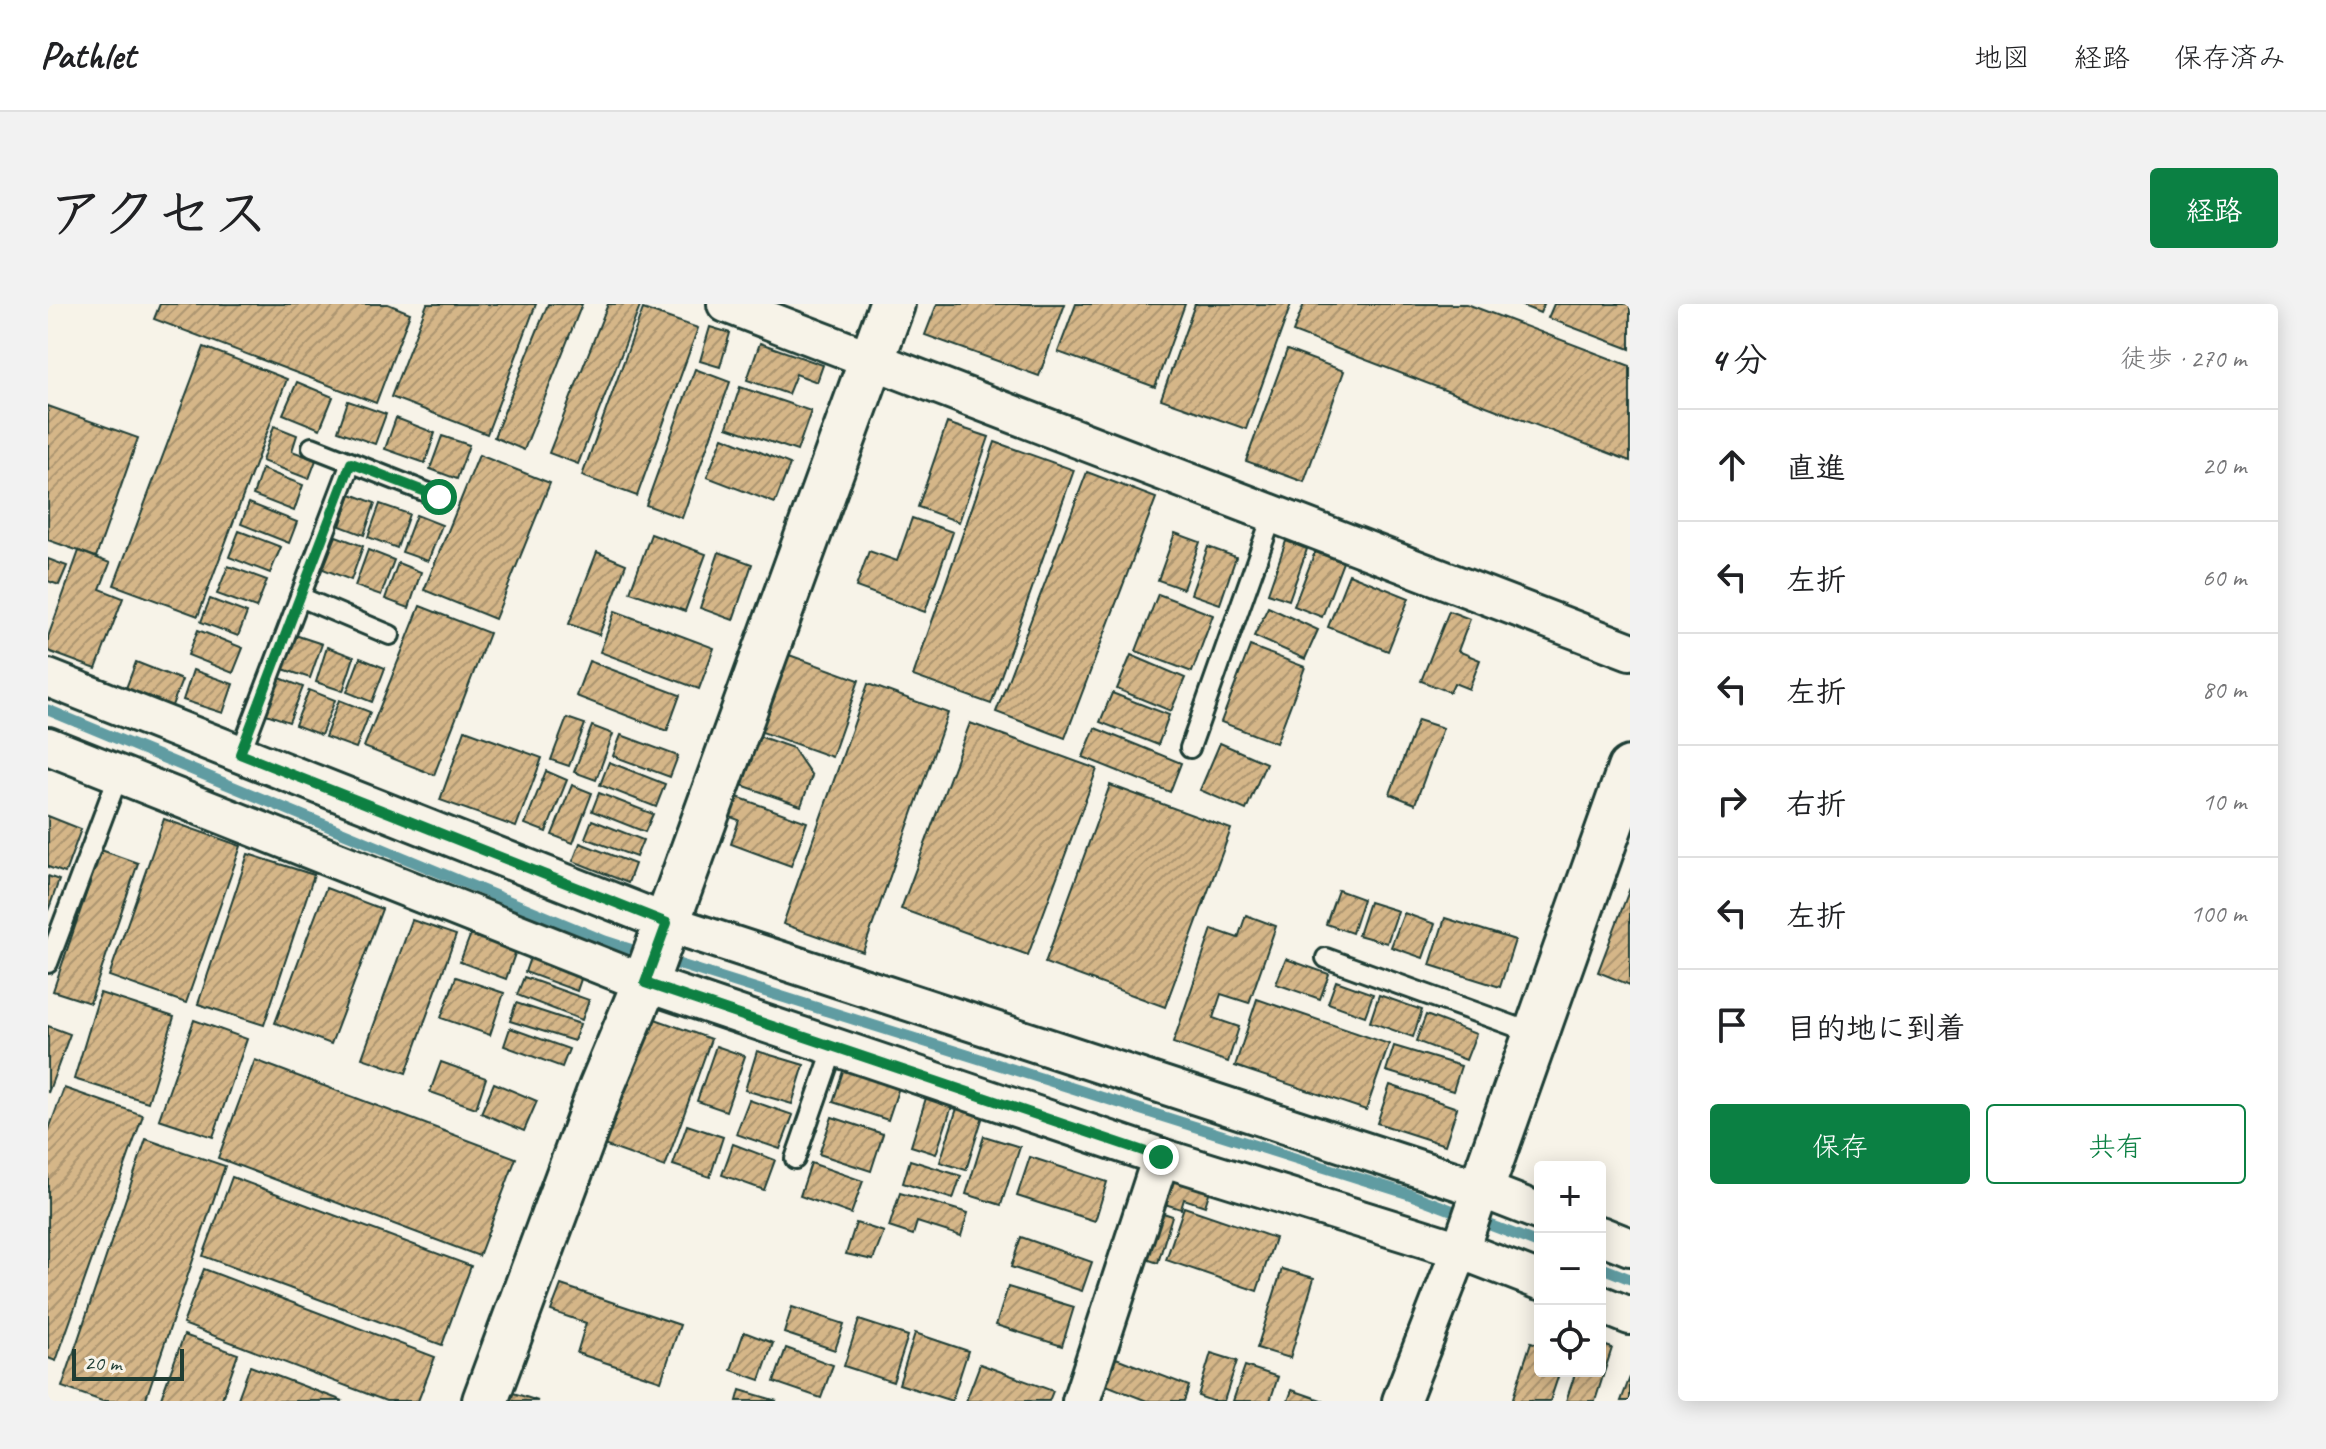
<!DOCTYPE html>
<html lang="ja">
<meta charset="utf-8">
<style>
:root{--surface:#fff;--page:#f2f2f2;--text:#202124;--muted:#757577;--line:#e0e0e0;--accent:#0b8043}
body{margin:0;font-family:Caveat,"Klee One",sans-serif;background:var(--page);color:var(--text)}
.controls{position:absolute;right:24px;bottom:24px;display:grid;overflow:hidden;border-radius:8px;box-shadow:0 4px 20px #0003}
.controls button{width:72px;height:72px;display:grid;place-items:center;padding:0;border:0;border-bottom:2px solid var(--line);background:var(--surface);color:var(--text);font:40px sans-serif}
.scale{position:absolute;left:24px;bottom:20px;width:112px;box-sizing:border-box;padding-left:8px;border:4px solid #1f3d34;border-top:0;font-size:22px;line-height:28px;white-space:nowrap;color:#1f3d34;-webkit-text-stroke:6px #f7f3e8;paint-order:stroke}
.stop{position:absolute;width:24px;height:24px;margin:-18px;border:6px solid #0b8043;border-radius:50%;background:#fff}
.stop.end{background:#0b8043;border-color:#fff;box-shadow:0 2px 8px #0008}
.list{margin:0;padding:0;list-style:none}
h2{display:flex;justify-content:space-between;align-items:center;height:104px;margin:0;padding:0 32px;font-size:34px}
h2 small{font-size:26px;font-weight:400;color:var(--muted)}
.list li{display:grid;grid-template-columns:52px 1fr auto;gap:24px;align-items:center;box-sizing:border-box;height:112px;padding:0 32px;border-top:2px solid var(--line)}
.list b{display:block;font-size:30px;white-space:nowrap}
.list em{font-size:26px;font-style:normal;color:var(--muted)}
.actions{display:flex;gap:16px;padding:24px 32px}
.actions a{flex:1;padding:18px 0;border:2px solid var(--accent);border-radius:8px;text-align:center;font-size:28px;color:var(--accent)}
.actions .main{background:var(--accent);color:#fff}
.icon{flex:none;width:44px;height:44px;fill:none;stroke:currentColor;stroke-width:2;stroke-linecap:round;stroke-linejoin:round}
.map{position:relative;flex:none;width:1582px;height:1097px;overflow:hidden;border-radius:8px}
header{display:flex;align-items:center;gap:48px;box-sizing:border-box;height:112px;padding:0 40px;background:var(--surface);border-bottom:2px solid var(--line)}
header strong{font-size:38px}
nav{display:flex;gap:44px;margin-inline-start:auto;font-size:28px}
.intro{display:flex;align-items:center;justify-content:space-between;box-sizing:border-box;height:192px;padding:0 48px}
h1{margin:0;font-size:56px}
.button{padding:20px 36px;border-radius:8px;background:var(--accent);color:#fff;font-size:28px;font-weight:700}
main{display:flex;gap:48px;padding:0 48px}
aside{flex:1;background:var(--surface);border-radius:8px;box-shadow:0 4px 20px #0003}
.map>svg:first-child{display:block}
</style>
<header>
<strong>Pathlet</strong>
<nav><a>地図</a><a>経路</a><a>保存済み</a></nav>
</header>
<div class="intro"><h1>アクセス</h1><a class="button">経路</a></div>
<main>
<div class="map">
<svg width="1582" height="1097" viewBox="0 0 1582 1097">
<defs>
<pattern id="building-hatch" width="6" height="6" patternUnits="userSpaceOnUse" patternTransform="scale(2)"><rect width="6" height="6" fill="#d5b688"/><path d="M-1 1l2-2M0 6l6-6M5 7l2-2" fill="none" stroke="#ac9570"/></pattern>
</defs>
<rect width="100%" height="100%" fill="#f7f3e8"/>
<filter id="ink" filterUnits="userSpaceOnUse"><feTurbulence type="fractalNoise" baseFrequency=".0125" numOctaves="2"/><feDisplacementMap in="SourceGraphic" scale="16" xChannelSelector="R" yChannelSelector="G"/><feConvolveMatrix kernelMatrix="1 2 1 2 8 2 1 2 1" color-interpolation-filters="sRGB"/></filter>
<g filter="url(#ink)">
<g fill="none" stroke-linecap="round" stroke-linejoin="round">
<!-- stream -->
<g stroke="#619ca2" stroke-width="11">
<path d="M 0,406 L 557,637 L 597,650"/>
<path d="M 614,655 L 1361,890 L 1492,940"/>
<path d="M 1552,963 L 1582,975"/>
</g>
</g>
<!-- building -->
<g fill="url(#building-hatch)" stroke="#1f3d34" stroke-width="2">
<path d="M 112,0 L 340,0 L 362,9 L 328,99 L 106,15 Z"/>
<path d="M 379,0 L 488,0 L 439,130 L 343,93 Z"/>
<path d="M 500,0 L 534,0 L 476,146 L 446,133 Z"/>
<path d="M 560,0 L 593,0 L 530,160 L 501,149 Z"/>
<path d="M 889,0 L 1017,0 L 991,72 L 877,31 Z"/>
<path d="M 1028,0 L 1137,0 L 1107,83 L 1010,48 Z"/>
<path d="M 1147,0 L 1243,0 L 1198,125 L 1113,95 Z"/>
<path d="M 1256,0 L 1419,0 L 1582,62 L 1582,157 L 1245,28 Z"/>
<path d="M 1470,0 L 1496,0 L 1492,9 Z"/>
<path d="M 1506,0 L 1582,0 L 1582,45 L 1500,14 Z"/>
<path d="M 595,5 L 650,24 L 589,192 L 534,172 Z"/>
<path d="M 662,23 L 682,29 L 672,63 L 652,57 Z"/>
<path d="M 712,39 L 775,61 L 769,78 L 748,70 L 740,90 L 699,76 Z"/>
<path d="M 156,43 L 239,75 L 150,312 L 66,281 Z"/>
<path d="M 1239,46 L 1296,67 L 1256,178 L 1198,157 Z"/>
<path d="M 647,65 L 682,78 L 634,214 L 598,201 Z"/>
<path d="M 249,78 L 285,93 L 272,125 L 235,110 Z"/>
<path d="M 692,83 L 763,107 L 749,147 L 679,123 Z"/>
<path d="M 300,97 L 338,110 L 327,140 L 290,127 Z"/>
<path d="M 0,102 L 90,134 L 48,253 L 0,236 Z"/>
<path d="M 348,114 L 387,129 L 377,159 L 337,145 Z"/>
<path d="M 899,119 L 941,133 L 911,218 L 870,203 Z"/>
<path d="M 226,122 L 249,131 L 244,147 L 268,156 L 261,175 L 214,157 Z"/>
<path d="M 394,132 L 421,141 L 409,175 L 382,165 Z"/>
<path d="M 675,133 L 742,160 L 727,199 L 659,173 Z"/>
<path d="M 947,138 L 1026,166 L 943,400 L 865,372 Z"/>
<path d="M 431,151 L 502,179 L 447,315 L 376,286 Z"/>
<path d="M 214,165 L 255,181 L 246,207 L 205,191 Z"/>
<path d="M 1039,168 L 1108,194 L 1017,434 L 948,408 Z"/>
<path d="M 303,190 L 327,199 L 316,231 L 292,222 Z"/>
<path d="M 201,199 L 249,218 L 241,239 L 193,220 Z"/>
<path d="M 332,200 L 361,210 L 349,244 L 320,233 Z"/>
<path d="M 368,211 L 394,221 L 380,257 L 354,248 Z"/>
<path d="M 864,214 L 905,228 L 877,308 L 808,283 L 821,247 L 849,257 Z"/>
<path d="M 191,227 L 233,243 L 222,269 L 181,253 Z"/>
<path d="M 1127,229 L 1152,238 L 1135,285 L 1110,276 Z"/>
<path d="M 603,230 L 658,250 L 637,307 L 582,288 Z"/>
<path d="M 288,232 L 315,242 L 303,276 L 275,265 Z"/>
<path d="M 1238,237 L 1259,245 L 1241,296 L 1220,289 Z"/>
<path d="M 1160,243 L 1188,253 L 1172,300 L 1143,290 Z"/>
<path d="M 320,246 L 346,256 L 333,291 L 307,282 Z"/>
<path d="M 31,247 L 62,259 L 52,285 L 75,294 L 48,365 L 0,347 L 0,333 Z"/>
<path d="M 549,248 L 578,260 L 551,331 L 521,320 Z"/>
<path d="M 671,248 L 704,260 L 685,316 L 652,304 Z"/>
<path d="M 1267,248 L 1295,258 L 1274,313 L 1246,302 Z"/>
<path d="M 0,255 L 19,262 L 11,281 L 0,277 Z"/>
<path d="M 350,259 L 373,268 L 361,304 L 337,295 Z"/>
<path d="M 180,262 L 219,276 L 208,304 L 169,290 Z"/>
<path d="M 1301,270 L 1361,294 L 1340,347 L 1280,323 Z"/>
<path d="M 1110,290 L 1165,311 L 1144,368 L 1088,347 Z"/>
<path d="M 162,295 L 199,309 L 190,332 L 153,318 Z"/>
<path d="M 372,302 L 441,329 L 386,471 L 316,443 Z"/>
<path d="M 1220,303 L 1270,326 L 1257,355 L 1206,332 Z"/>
<path d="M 567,307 L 666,344 L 651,385 L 552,348 Z"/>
<path d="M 1401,307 L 1422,315 L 1410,347 L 1432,356 L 1421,385 L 1406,379 L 1402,388 L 1373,377 Z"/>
<path d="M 150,326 L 195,344 L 185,369 L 140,351 Z"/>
<path d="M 247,331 L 274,340 L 262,374 L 235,365 Z"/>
<path d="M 1202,342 L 1257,363 L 1228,439 L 1173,418 Z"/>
<path d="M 279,343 L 306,353 L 295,387 L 268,378 Z"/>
<path d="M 730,347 L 811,376 L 784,453 L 703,424 Z"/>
<path d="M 1083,351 L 1137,374 L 1123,407 L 1069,385 Z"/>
<path d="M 312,354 L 337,364 L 324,398 L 299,388 Z"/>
<path d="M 541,357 L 632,391 L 619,427 L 528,392 Z"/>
<path d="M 88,358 L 134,376 L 123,404 L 77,387 Z"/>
<path d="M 145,366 L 185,380 L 175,409 L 135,396 Z"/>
<path d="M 232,374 L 255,383 L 241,418 L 218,410 Z"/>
<path d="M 820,380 L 900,409 L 815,648 L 735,620 Z"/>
<path d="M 261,386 L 287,396 L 273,431 L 247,421 Z"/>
<path d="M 1064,389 L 1121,411 L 1110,441 L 1052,418 Z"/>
<path d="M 291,396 L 322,408 L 308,444 L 277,433 Z"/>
<path d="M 519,414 L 537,420 L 521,462 L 503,456 Z"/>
<path d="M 1370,416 L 1395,424 L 1367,500 L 1342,490 Z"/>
<path d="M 922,419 L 1049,465 L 980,651 L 853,605 Z"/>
<path d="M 544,422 L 565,430 L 548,476 L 526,468 Z"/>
<path d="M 1047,424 L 1133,459 L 1122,488 L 1035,453 Z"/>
<path d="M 417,426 L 494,454 L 468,523 L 392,496 Z"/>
<path d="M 699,428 L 745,444 L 764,472 L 753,502 L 682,477 Z"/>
<path d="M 573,431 L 630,452 L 622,473 L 565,452 Z"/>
<path d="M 1172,439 L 1218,459 L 1198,506 L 1152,486 Z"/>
<path d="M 561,458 L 617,480 L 608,503 L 552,481 Z"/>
<path d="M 498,467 L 519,476 L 498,528 L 477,520 Z"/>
<path d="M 524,481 L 544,489 L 525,539 L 504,531 Z"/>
<path d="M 1062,481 L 1183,525 L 1117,703 L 997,659 Z"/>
<path d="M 551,489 L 605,510 L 597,528 L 544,507 Z"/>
<path d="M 678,489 L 759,518 L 743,562 L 683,540 L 691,516 L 671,509 Z"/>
<path d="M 0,512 L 33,525 L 17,569 L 0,563 Z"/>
<path d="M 116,515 L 193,542 L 138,699 L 61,672 Z"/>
<path d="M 544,516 L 595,536 L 588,553 L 537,534 Z"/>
<path d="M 532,539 L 587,560 L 580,579 L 525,557 Z"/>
<path d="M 53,546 L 90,559 L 42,699 L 5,687 Z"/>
<path d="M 200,550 L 266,571 L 216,721 L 150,700 Z"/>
<path d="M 0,572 L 11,576 L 0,607 Z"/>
<path d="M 278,584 L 334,605 L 283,740 L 227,719 Z"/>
<path d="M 1582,584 L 1582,681 L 1550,668 Z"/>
<path d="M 1290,586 L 1315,595 L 1304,629 L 1278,620 Z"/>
<path d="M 1321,598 L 1350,607 L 1339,639 L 1310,631 Z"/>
<path d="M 1356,609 L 1387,620 L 1375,654 L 1343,643 Z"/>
<path d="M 1198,611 L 1228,622 L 1201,699 L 1173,690 L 1165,714 L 1191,723 L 1180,758 L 1125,739 L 1164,625 L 1190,634 Z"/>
<path d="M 1397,614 L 1467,636 L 1452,683 L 1382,661 Z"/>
<path d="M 364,616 L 408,631 L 358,769 L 314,754 Z"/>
<path d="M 424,627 L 469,644 L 458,675 L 412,658 Z"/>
<path d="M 483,651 L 535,669 L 529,687 L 477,668 Z"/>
<path d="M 1238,655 L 1281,670 L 1272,695 L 1228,680 Z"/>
<path d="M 408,673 L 456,689 L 442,731 L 393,714 Z"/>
<path d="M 476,673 L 541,696 L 534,716 L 469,691 Z"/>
<path d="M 1288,677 L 1325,690 L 1317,712 L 1280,699 Z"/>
<path d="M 52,689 L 126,713 L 100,798 L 26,775 Z"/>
<path d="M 1331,691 L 1374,706 L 1365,733 L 1322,718 Z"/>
<path d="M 1209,695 L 1341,740 L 1318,806 L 1187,762 Z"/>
<path d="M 468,699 L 532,720 L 526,737 L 462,717 Z"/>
<path d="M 596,711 L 663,735 L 617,863 L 550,839 Z"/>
<path d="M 1378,711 L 1428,730 L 1418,756 L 1368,737 Z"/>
<path d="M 146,716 L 199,735 L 165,833 L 111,815 Z"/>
<path d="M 0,722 L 22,730 L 0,789 Z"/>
<path d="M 462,724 L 521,745 L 514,763 L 456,742 Z"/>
<path d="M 668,742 L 697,752 L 678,807 L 649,797 Z"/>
<path d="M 1346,742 L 1413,762 L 1405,787 L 1338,767 Z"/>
<path d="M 709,747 L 756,761 L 744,800 L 697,786 Z"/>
<path d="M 207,756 L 468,854 L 431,952 L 170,854 Z"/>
<path d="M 393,758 L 438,774 L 428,804 L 382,788 Z"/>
<path d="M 796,764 L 851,783 L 840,816 L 785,798 Z"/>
<path d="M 446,779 L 489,797 L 476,827 L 433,809 Z"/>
<path d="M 1342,781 L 1409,804 L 1397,841 L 1329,819 Z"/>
<path d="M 16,784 L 95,811 L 8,1057 L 0,1054 L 0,828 Z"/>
<path d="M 878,794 L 904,802 L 888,850 L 863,842 Z"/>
<path d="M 701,796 L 745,811 L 732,845 L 688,830 Z"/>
<path d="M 909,804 L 935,812 L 918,866 L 892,858 Z"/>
<path d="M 784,813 L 835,830 L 823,867 L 771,850 Z"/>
<path d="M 639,821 L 675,833 L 662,873 L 625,861 Z"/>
<path d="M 936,832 L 972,843 L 953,901 L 918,890 Z"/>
<path d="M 98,835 L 177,862 L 97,1097 L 54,1097 L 14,1083 Z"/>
<path d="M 685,840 L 727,856 L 716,886 L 674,871 Z"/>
<path d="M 982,853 L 1059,878 L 1047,917 L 969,892 Z"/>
<path d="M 862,856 L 913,872 L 905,895 L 855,879 Z"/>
<path d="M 763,859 L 815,877 L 803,910 L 752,892 Z"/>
<path d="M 1117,866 L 1164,880 L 1157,902 L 1136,895 L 1133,905 L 1107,897 Z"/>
<path d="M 184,873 L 423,962 L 394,1041 L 155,952 Z"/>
<path d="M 852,889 L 920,909 L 913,932 L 869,918 L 865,931 L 841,923 Z"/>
<path d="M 1136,903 L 1227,934 L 1209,987 L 1118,956 Z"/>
<path d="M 1104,905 L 1124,912 L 1110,959 L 1090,952 Z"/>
<path d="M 808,919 L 836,928 L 825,956 L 798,950 Z"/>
<path d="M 973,933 L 1044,958 L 1034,987 L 963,963 Z"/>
<path d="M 156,965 L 387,1053 L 370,1097 L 338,1097 L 135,1020 Z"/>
<path d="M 1234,965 L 1266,974 L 1242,1054 L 1209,1044 Z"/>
<path d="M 513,981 L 632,1021 L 613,1077 L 529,1049 L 538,1019 L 503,1007 Z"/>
<path d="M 960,983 L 1026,1003 L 1014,1042 L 948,1021 Z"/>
<path d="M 744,1003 L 796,1020 L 787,1046 L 736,1029 Z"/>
<path d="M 811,1016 L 860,1032 L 845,1078 L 796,1062 Z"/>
<path d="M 696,1028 L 725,1039 L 712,1076 L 683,1066 Z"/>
<path d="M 867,1029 L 920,1047 L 904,1097 L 851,1080 Z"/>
<path d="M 136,1031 L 190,1050 L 173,1097 L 112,1097 Z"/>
<path d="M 1483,1038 L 1492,1041 L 1492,1067 L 1512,1067 L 1502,1097 L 1464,1097 Z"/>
<path d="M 1552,1040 L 1564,1044 L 1547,1097 L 1518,1097 L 1528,1067 L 1552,1067 Z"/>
<path d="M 738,1044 L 785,1061 L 773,1094 L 726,1078 Z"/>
<path d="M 1163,1049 L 1189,1057 L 1176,1097 L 1164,1097 L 1150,1092 Z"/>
<path d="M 1068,1054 L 1141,1082 L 1136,1097 L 1099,1097 L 1058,1081 Z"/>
<path d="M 932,1060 L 1005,1087 L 1001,1097 L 918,1097 Z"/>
<path d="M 202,1062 L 295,1097 L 189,1097 Z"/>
<path d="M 1197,1062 L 1230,1073 L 1222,1097 L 1185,1097 Z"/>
<path d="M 1582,1073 L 1582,1097 L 1573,1097 Z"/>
<path d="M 453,1085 L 490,1097 L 449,1097 Z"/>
<path d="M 692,1086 L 729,1097 L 689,1097 Z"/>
<path d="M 1244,1086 L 1276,1097 L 1240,1097 Z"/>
</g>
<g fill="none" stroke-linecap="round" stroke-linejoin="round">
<!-- service casing -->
<g stroke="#1f3d34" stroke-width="24">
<g id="service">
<path d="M 264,143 L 391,193"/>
<path d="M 252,293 L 342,331"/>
<path d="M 1142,444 L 1225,210"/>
<path d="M 192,450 L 303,159"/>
<path d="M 1278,654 L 1488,730"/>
<path d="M 0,659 L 71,470"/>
<path d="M 747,855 L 786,743"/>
</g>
</g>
<!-- minor casing -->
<g stroke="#1f3d34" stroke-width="42">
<g id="minor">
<path d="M 678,0 L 1582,347"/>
<path d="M 0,374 L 619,619 L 1433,885 L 1492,908"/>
<path d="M 0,442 L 597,679 L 1113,853 L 1412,946 L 1492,977"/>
<path d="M 1552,931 L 1582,943"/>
<path d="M 1552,1000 L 1582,1012"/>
<path d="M 1033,1097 L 1113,853"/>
<path d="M 1353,1097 L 1412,946 L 1433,885"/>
</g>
</g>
<!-- tertiary casing -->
<g stroke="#1f3d34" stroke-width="50">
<g id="tertiary">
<path d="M 1433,885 L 1582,465"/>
<path d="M 437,1097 L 553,784 L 597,679 L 844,0"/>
</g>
</g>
<!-- service -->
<use href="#service" stroke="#f7f3e8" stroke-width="18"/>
<!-- minor -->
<use href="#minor" stroke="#f7f3e8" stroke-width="36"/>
<!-- tertiary -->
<use href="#tertiary" stroke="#f7f3e8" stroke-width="44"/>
</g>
</g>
<g fill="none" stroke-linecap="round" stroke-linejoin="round" filter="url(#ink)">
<!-- route -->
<path stroke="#0b8043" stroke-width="10" d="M 391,193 L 303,159 L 192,450 L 619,619 L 597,679 L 1113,853"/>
</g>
</svg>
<div class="controls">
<button>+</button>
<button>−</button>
<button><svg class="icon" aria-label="locate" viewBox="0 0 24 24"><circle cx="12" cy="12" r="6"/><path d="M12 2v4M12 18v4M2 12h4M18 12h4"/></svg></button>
</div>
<div class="scale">20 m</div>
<div class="stop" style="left:391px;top:193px"></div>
<div class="stop end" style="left:1113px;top:853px"></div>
</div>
<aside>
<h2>4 分<small>徒歩 · 270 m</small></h2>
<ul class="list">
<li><svg class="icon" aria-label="ahead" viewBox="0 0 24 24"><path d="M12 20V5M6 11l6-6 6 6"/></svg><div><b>直進</b></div><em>20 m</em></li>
<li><svg class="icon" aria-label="left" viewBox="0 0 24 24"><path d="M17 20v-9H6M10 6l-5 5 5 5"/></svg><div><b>左折</b></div><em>60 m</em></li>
<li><svg class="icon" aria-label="left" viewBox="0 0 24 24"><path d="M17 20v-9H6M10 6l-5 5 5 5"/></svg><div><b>左折</b></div><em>80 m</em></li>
<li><svg class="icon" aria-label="right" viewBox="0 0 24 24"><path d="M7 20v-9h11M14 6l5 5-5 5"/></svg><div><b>右折</b></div><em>10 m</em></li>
<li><svg class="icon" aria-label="left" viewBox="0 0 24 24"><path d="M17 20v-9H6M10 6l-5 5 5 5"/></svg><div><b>左折</b></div><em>100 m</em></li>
<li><svg class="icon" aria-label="arrive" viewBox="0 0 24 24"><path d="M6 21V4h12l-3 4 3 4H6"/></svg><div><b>目的地に到着</b></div></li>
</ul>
<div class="actions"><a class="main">保存</a><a>共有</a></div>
</aside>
</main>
